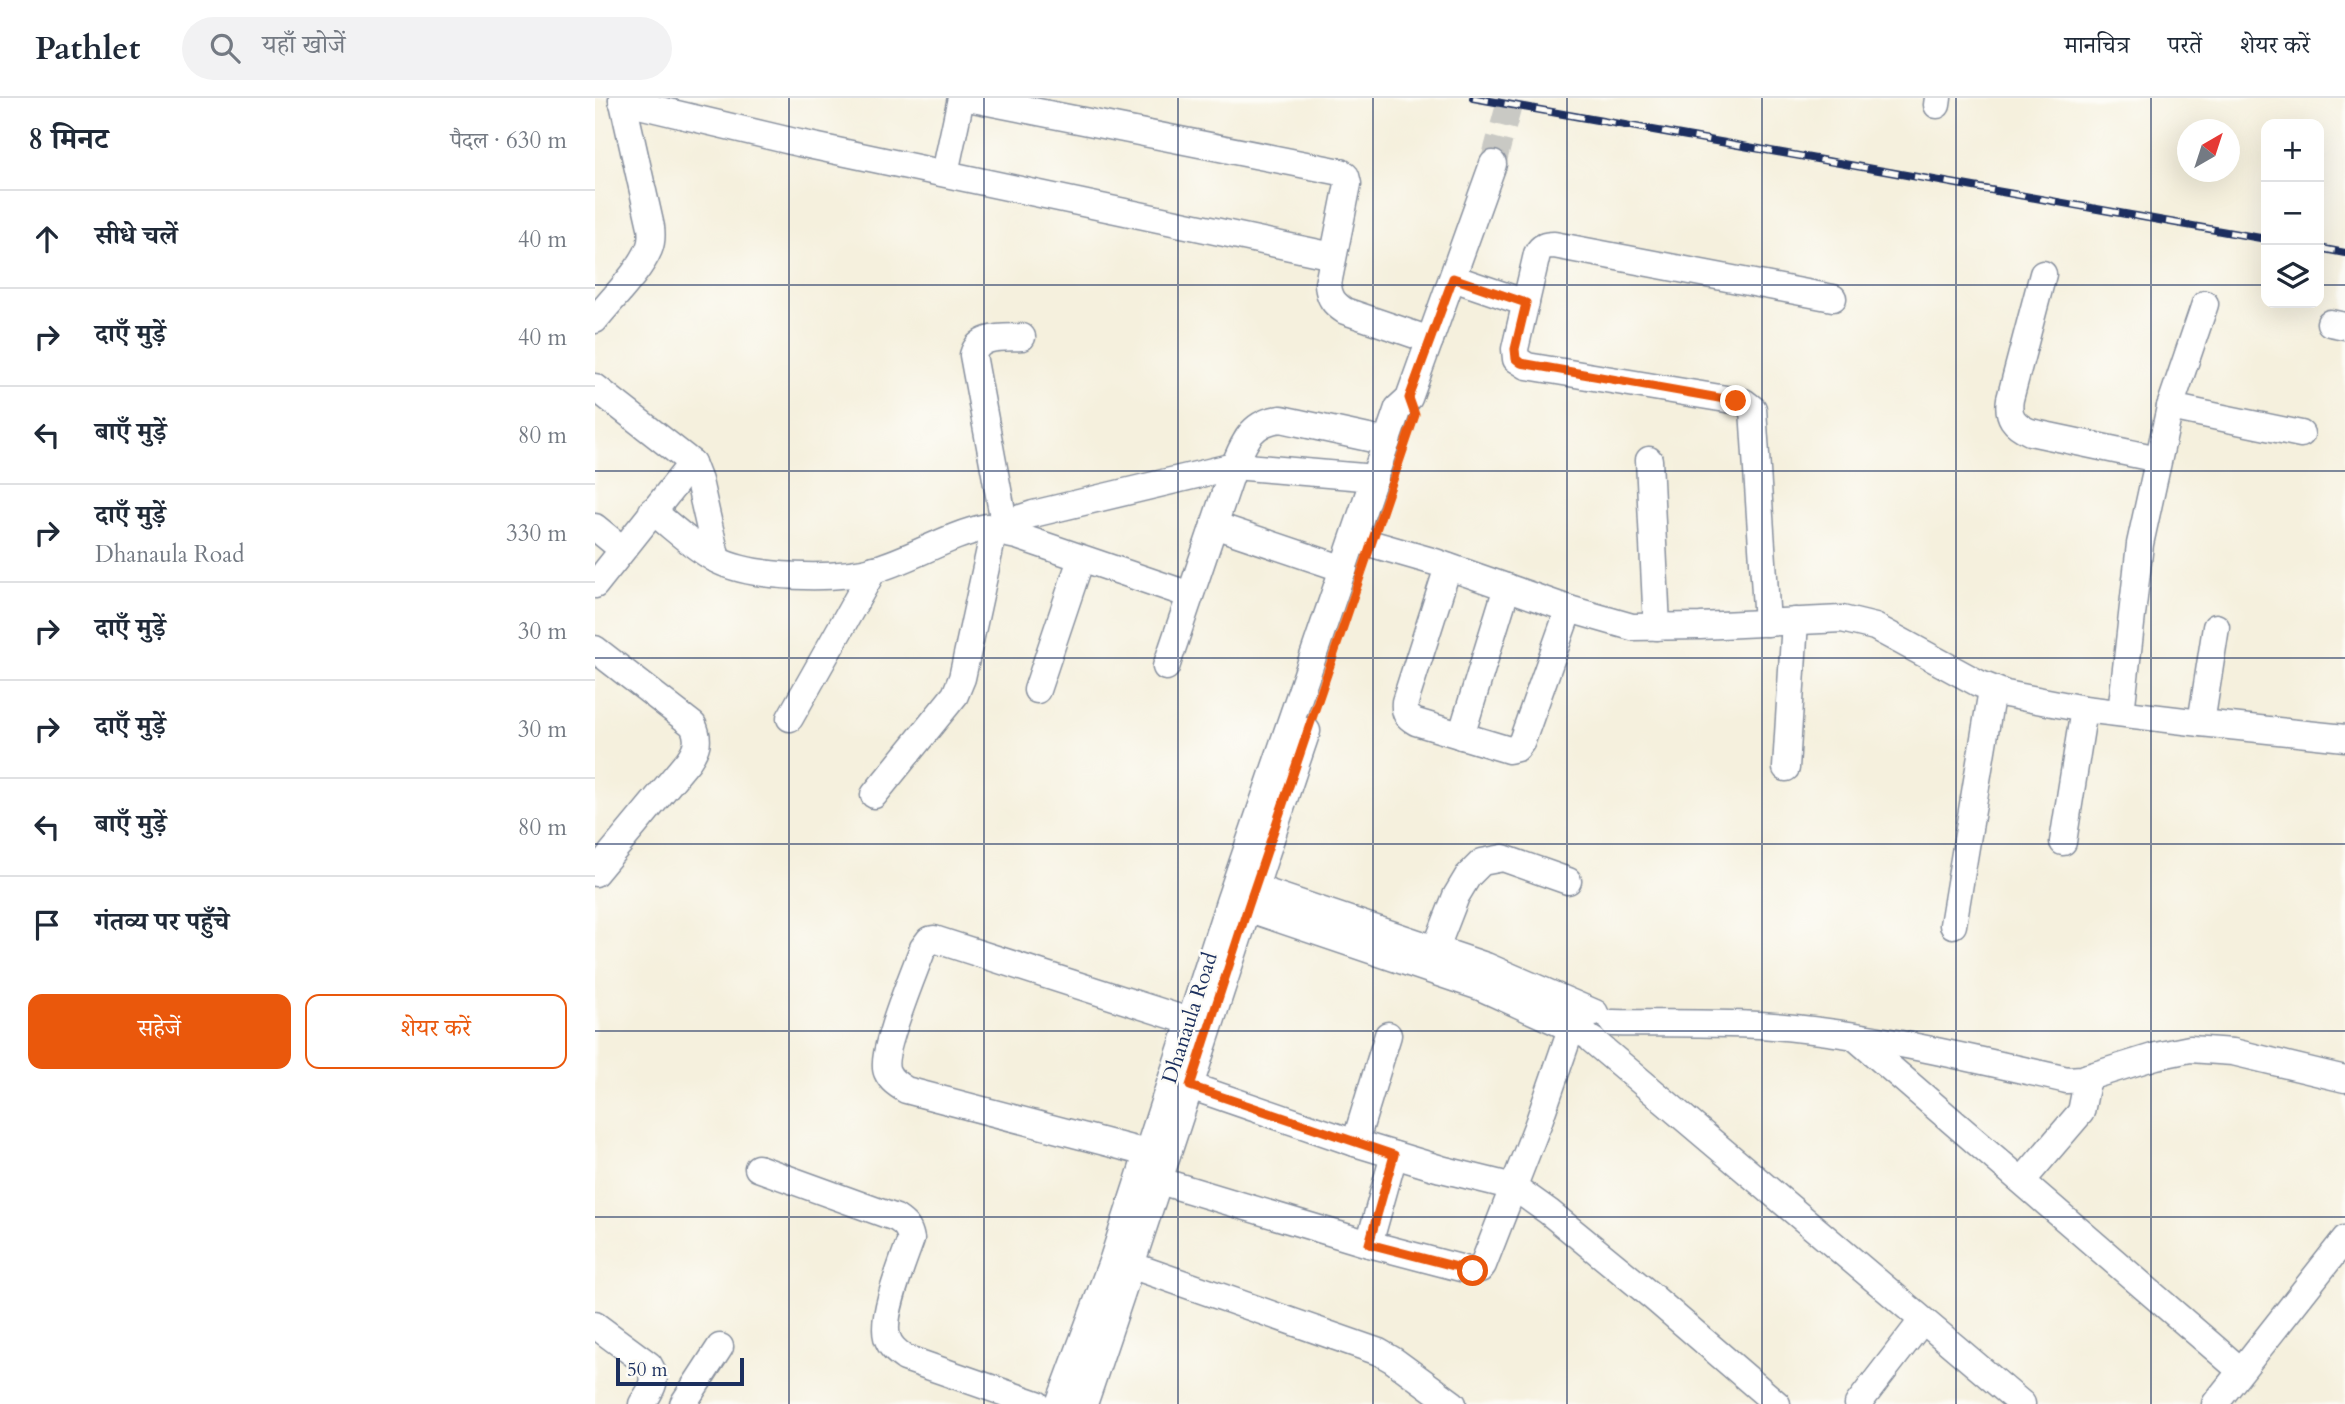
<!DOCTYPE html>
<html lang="hi">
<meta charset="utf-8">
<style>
:root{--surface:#fff;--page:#f2f2f3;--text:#1f2937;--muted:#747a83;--line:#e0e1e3;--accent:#ea580c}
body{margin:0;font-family:Cardo,"Noto Serif Devanagari",serif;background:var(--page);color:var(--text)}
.controls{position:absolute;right:21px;top:21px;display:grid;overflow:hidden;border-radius:14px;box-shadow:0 7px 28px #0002}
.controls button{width:63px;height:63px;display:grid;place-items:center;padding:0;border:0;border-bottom:2px solid var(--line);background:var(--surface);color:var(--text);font:35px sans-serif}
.compass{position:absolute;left:1582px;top:21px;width:63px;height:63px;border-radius:50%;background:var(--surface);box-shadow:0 7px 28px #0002;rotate:39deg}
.scale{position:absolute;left:21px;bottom:18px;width:128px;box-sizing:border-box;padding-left:7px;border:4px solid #1b2f5e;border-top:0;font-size:19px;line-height:24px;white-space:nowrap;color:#1b2f5e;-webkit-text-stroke:5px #fdfcf7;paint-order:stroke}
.stop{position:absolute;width:21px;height:21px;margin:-16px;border:5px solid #ea580c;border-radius:50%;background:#fff}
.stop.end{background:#ea580c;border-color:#fff;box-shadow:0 2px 7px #0008}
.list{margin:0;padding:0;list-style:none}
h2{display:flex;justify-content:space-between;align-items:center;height:91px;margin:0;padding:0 28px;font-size:30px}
h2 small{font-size:23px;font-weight:400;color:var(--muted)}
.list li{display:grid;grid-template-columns:46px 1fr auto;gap:21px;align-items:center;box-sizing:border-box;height:98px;padding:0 28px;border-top:2px solid var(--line)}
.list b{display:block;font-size:26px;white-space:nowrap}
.list p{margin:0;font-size:23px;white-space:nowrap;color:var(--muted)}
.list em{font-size:23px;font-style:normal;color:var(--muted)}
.actions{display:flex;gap:14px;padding:21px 28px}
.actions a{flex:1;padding:16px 0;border:2px solid var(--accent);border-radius:14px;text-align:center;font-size:24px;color:var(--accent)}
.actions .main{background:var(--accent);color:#fff}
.icon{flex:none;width:38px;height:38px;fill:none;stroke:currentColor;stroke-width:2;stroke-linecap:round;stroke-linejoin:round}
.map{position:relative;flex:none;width:1750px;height:1306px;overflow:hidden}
header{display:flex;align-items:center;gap:42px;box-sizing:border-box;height:98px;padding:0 35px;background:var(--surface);border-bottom:2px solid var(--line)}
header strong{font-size:33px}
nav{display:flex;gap:38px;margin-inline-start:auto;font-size:24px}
.search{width:490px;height:63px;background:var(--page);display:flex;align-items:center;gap:18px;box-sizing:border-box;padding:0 24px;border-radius:38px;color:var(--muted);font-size:26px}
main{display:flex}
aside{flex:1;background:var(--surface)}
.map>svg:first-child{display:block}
</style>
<header>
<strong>Pathlet</strong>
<div class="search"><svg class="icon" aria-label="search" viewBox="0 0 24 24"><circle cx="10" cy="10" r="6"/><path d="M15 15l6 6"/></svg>यहाँ खोजें</div>
<nav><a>मानचित्र</a><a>परतें</a><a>शेयर करें</a></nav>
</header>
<main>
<aside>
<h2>8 मिनट<small>पैदल · 630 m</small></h2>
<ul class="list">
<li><svg class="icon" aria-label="ahead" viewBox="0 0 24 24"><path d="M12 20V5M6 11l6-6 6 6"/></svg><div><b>सीधे चलें</b></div><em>40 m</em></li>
<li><svg class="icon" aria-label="right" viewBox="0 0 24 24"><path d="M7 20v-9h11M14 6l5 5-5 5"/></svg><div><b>दाएँ मुड़ें</b></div><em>40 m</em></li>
<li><svg class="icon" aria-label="left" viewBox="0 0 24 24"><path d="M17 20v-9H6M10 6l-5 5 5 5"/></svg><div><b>बाएँ मुड़ें</b></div><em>80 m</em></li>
<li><svg class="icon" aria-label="right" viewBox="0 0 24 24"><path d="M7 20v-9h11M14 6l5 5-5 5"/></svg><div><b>दाएँ मुड़ें</b><p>Dhanaula Road</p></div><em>330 m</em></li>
<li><svg class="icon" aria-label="right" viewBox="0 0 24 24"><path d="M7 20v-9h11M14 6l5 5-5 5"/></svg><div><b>दाएँ मुड़ें</b></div><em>30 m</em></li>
<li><svg class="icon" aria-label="right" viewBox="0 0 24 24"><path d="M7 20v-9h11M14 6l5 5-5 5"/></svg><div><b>दाएँ मुड़ें</b></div><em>30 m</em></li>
<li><svg class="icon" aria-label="left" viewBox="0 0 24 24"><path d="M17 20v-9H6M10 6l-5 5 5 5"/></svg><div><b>बाएँ मुड़ें</b></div><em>80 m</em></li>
<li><svg class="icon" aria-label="arrive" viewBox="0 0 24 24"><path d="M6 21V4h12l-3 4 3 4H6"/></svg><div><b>गंतव्य पर पहुँचे</b></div></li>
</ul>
<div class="actions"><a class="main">सहेजें</a><a>शेयर करें</a></div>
</aside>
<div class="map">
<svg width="1750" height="1306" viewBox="0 0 1750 1306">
<rect width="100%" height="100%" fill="#fdfcf7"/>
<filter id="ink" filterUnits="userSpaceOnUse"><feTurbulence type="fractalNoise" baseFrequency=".0143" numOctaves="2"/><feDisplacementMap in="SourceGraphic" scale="14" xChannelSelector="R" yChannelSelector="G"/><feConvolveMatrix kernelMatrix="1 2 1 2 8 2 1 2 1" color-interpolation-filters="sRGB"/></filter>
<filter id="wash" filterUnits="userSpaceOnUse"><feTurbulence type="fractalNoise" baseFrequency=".00686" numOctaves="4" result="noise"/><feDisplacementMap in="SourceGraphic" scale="28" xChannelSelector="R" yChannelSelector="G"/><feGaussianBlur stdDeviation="1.57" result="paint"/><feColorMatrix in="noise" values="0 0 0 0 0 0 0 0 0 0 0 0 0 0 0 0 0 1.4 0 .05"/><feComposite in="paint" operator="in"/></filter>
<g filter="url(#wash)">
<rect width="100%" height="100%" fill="#f5f0dd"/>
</g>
<g filter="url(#ink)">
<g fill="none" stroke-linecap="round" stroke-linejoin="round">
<!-- minor-tunnel -->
<path stroke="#c9c9c4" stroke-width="26" stroke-dasharray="26 13" stroke-linecap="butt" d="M 898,66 L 916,0"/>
<!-- minor casing -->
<g stroke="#88909e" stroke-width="29">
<g id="minor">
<path d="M 373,0 L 746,74 L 751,78 L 753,86 L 733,186 C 734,200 739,206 750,213 L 835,242"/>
<path d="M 27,3 L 204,45 L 738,158"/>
<path d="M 1342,7 L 1343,0"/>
<path d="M 350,75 L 366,0"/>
<path d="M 1448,176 L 1415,301 C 1412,319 1419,327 1435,334 L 1563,361"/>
<path d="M 858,180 L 931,205"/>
<path d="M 0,222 C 16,202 45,173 54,151 C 57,144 57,137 56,129 L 27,0"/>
<path d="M 1735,225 L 1750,228"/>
<path d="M 0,289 L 97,365 L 104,383 L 122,462"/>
<path d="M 1575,309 L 1706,336"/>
<path d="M 1054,362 L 1062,529"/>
<path d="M 57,413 C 78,429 98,449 122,462 C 158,481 242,482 281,471 C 319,460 353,437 392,429 L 398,433 L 398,437 L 367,580 L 360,597 L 279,697"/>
<path d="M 409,424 L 378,257 C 384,236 409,240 427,239"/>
<path d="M 619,427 L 749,471"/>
<path d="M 0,429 L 27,451"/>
<path d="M 395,430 L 438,416 L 639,368 L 780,380"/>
<path d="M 398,433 L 422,438 L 595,497"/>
<path d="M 760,441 L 840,464 L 974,511 L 1037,529 L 1105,528 L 1247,521 L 1280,529 L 1383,585 L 1411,596 L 1489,611 L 1606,625 L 1750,640"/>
<path d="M 853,469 L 810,604 C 809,615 812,619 821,624 L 914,652 L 922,650 L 927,643 L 974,511"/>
<path d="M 0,487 L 97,365"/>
<path d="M 1172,525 L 1158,311 L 1149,304 L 932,268 L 921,261 L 920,251 L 942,156 C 946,148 951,147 959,147 L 1238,200"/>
<path d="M 0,551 L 98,627 C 105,642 102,650 93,663 L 0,775"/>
<path d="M 571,569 L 639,368 C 650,343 656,324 686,321 L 792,344"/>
<path d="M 442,592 L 486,461"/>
<path d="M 1526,615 L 1545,446 L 1575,309 L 1610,206"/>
<path d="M 195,620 L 279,471"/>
<path d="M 1606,625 L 1621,529"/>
<path d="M 866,638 L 912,489"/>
<path d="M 1191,670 L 1200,523"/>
<path d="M 1468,744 L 1489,611"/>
<path d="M 642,784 L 891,868 L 1000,915"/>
<path d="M 637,805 L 885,889 L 991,937"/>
<path d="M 1358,827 L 1397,592"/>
<path d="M 835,865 L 861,798 L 873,778 L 887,764 L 908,760 L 973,783"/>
<path d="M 1018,925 C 1071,926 1125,924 1178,928 C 1277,936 1375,960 1472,982 L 1487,981 L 1561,958 L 1595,951 L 1638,954 L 1750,981"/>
<path d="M 1261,940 L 1645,1272"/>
<path d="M 997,942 L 1427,1306"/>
<path d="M 595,988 L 760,1045 L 846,1071 L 919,1089 L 954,1114 L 1059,1200 L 1182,1306"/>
<path d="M 760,1045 L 793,937"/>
<path d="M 567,1059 L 311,992 C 303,987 296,983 292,974 C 284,957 320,872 328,850 L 334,842 L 339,841 L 594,923"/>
<path d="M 163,1070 L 301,1120 C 310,1126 314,1130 316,1141 C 308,1164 286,1217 292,1239 C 295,1249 302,1254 310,1260 L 442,1306"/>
<path d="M 565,1083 L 774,1146 L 877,1173 L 885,1171 L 888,1167 L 943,1026 L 976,931"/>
<path d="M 1427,1083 L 1486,1014 L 1493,979"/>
<path d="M 774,1146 L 799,1057"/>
<path d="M 521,1162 L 784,1254 L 798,1262 L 858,1306"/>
<path d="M 0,1227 L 54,1267 C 64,1283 56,1292 47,1306"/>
<path d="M 88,1306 L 125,1249"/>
<path d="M 464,1306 L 518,1161 L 634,804 L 803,310 L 814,300 L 898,66"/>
<path d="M 489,1306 C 566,1083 636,857 712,633"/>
<path d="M 1263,1306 L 1327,1223"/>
<path d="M 1620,1306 L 1750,1141"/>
</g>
</g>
<!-- minor -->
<use href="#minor" stroke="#fff" stroke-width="26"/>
<!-- rail casing -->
<g stroke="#1b2f5e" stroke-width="8">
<g id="rail">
<path d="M 878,0 L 1671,141"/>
<path d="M 1724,150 L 1750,155"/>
</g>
</g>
<!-- rail -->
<use href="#rail" stroke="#fdfcf7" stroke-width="5" stroke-dasharray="16" stroke-linecap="butt"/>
</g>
</g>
<g fill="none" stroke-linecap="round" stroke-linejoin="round" filter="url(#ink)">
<!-- route -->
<path stroke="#ea580c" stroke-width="9" d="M 878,1173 L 774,1146 L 799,1057 L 595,988 L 653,809 L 820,317 L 814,300 L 858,180 L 931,205 L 920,251 L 921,261 L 926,265 L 1141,303"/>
</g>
<!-- grid -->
<path fill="none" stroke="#1b2f5e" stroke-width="2" stroke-opacity="0.55" d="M 194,0 L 194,1306M 389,0 L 389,1306M 583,0 L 583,1306M 778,0 L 778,1306M 972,0 L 972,1306M 1167,0 L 1167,1306M 1361,0 L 1361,1306M 1556,0 L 1556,1306M 0,187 L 1671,187M 1724,187 L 1750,187M 0,373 L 1750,373M 0,560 L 1750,560M 0,746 L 1750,746M 0,933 L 1750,933M 0,1119 L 1750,1119"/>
<g text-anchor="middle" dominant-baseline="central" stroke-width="5" stroke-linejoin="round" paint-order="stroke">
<!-- street labels -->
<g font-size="21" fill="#1b2f5e" stroke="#fdfcf7">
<text transform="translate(595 920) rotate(-72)">Dhanaula Road</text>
</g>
</g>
</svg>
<div class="controls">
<button>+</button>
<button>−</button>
<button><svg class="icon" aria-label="layers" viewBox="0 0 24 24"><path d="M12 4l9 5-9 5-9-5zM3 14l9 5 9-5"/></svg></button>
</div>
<svg class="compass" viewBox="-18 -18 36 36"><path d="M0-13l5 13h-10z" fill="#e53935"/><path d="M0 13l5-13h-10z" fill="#747a83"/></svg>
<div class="scale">50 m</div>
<div class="stop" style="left:878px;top:1173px"></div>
<div class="stop end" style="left:1141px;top:303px"></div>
</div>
</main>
